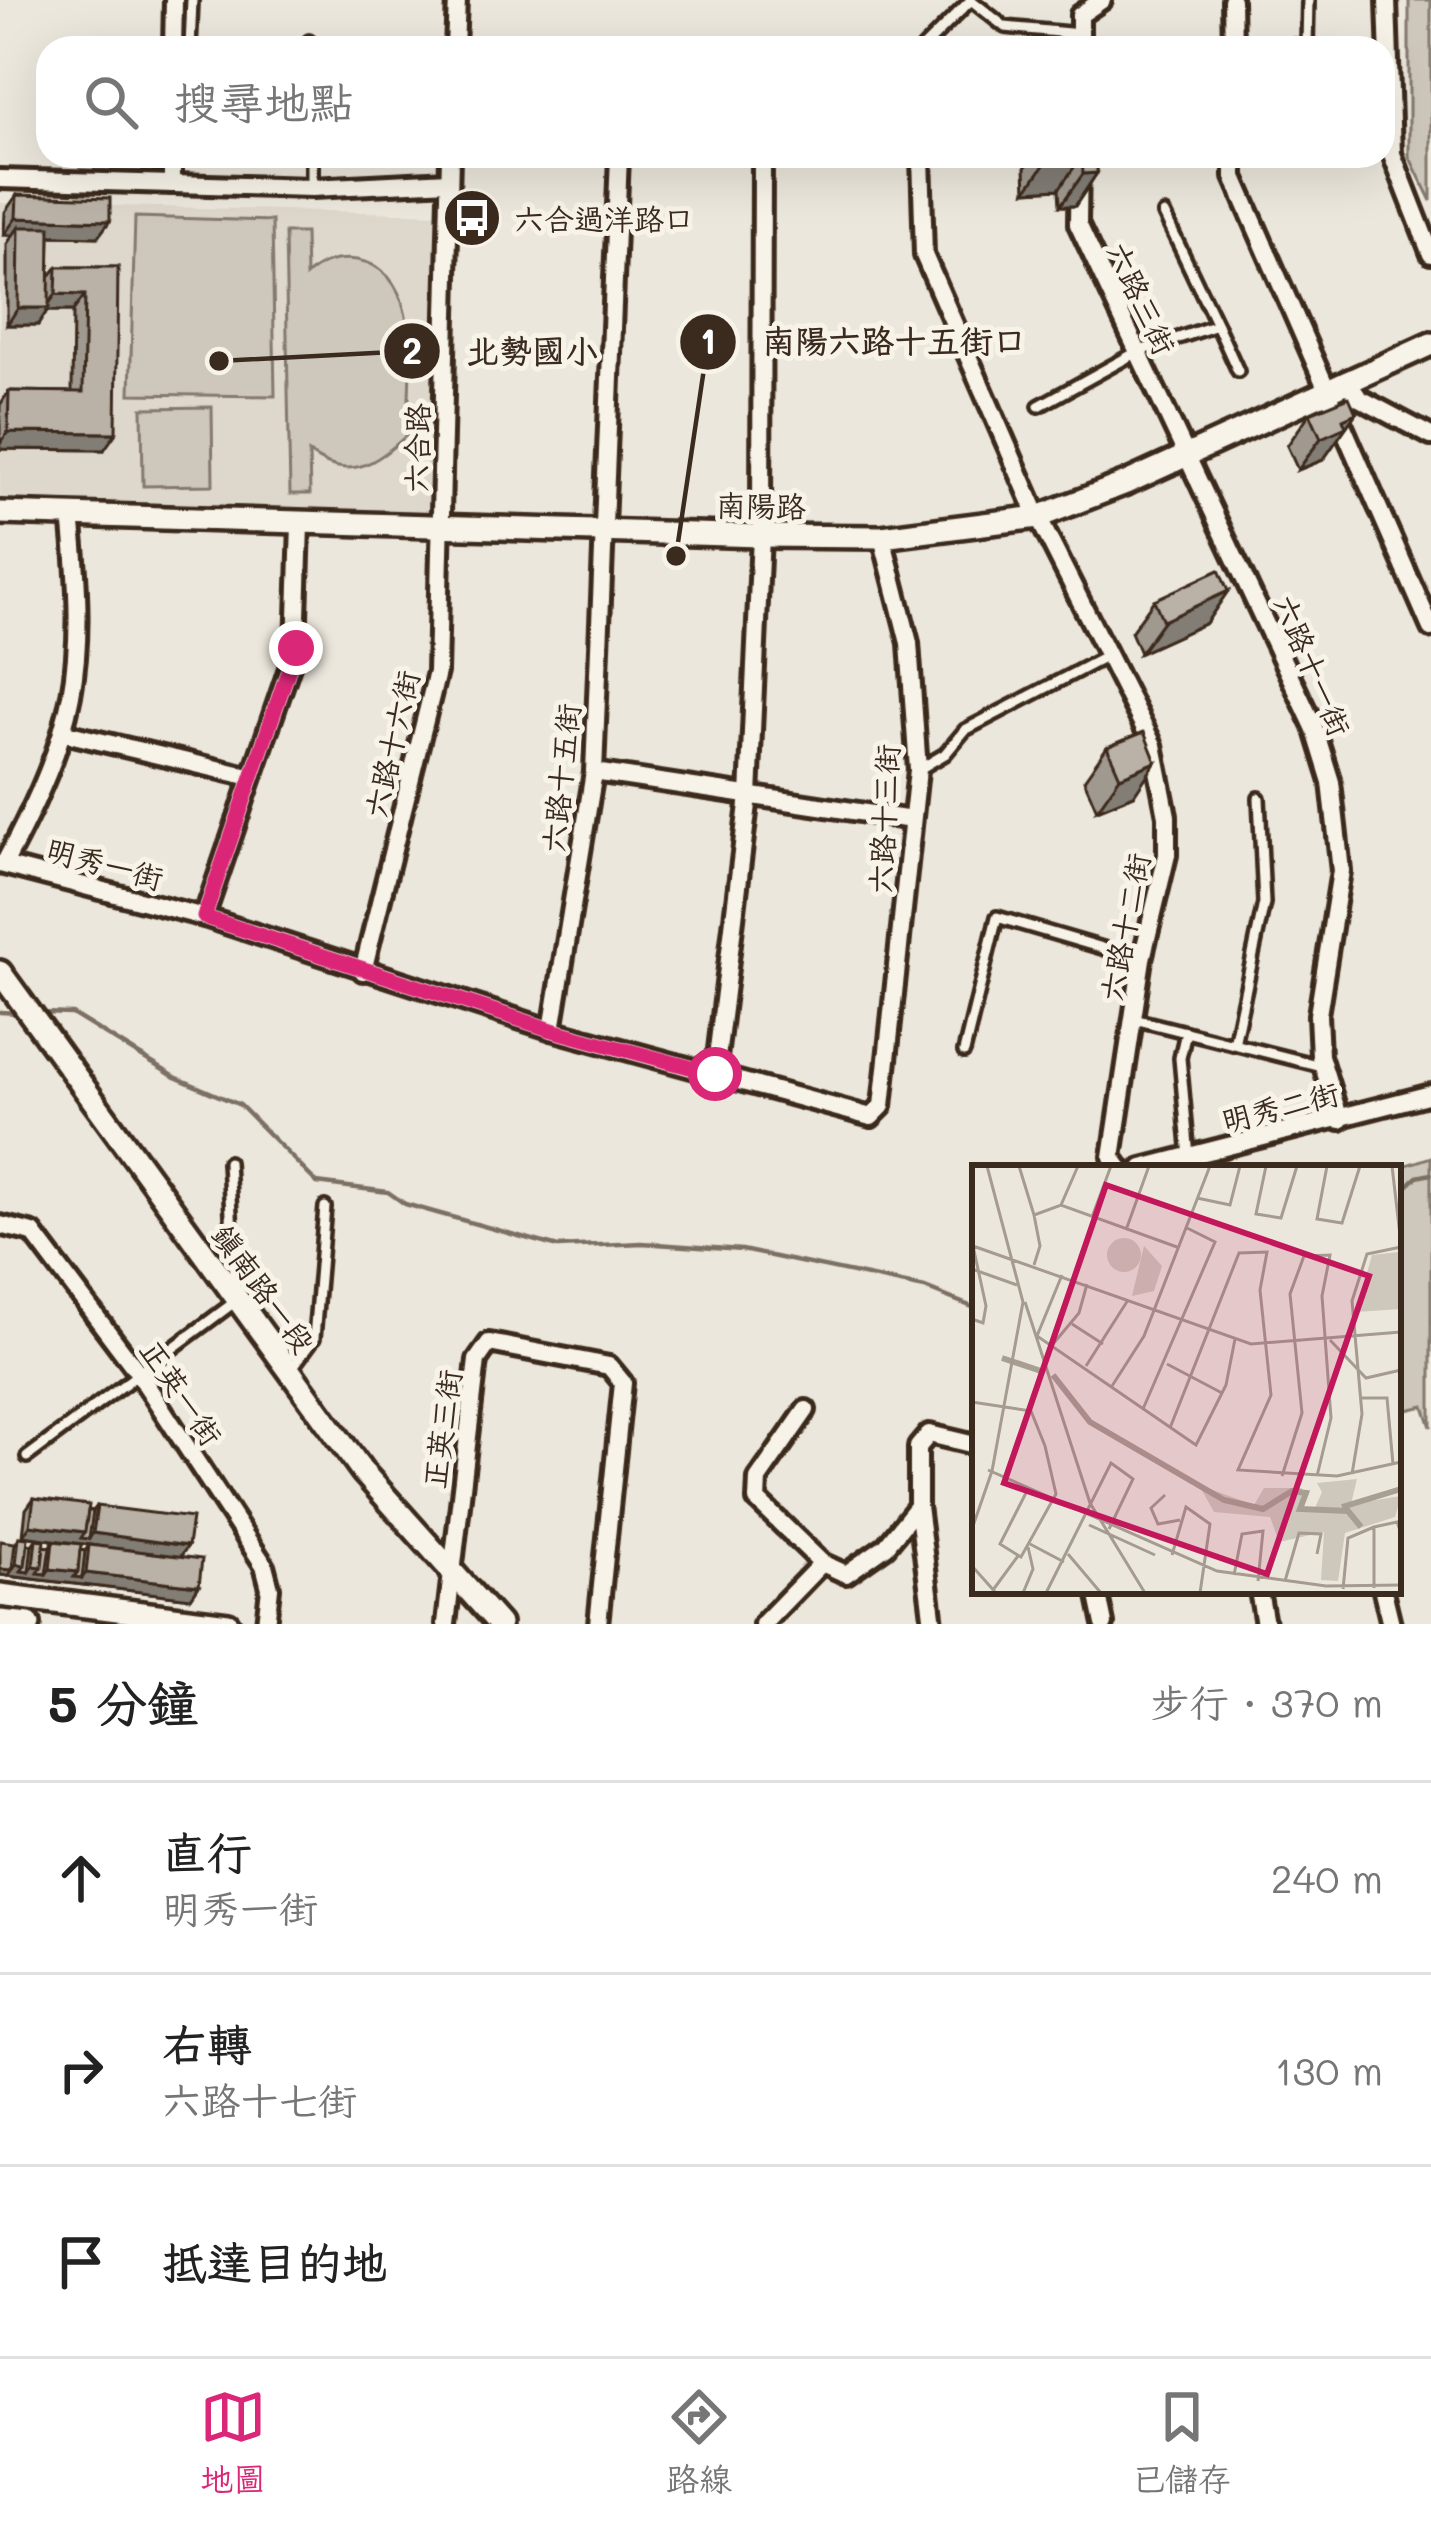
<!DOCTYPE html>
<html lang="zh-TW">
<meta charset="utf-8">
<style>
:root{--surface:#fff;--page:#f2f2f2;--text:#222;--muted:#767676;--line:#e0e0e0;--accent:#db2777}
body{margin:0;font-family:Mali,"LXGW WenKai TC",sans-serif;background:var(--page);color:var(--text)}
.stop{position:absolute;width:36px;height:36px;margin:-27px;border:9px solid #db2777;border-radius:50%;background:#fff}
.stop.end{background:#db2777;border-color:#fff;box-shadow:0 3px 12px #0008}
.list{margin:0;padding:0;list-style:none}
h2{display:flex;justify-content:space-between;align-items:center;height:156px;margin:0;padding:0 48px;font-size:51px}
h2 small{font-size:39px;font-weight:400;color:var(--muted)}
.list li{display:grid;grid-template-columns:78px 1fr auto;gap:36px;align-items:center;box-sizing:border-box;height:192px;padding:0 48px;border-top:3px solid var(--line)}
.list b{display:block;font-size:45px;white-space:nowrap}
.list p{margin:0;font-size:39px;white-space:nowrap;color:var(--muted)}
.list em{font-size:39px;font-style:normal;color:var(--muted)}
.icon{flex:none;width:66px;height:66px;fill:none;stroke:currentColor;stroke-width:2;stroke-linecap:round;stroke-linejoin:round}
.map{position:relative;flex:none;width:1431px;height:1624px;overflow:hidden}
.search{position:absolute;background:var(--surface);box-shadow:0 12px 48px #0002;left:36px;right:36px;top:36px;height:132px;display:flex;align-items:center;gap:30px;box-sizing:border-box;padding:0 42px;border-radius:36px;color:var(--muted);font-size:45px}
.sheet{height:732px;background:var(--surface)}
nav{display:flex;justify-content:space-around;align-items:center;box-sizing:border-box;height:168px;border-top:3px solid var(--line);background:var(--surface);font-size:33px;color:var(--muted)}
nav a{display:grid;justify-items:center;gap:6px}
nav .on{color:var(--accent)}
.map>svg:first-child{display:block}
</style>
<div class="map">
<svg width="1431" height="1624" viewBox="0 0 1431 1624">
<rect width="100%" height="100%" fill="#ece7dc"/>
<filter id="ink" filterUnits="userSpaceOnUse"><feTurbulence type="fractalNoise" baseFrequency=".00833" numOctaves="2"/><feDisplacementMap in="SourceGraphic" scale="24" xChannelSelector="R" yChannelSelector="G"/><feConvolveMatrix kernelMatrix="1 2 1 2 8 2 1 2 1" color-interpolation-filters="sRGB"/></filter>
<g filter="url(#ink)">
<!-- built -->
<path fill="#ddd7cc" d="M 0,203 L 444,214 L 432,519 L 0,508 Z"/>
<!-- green -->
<g fill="#cec8bc" stroke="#84796d" stroke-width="3">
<path d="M 1409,0 L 1431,0 L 1431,201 L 1409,156 Z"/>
<path d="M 135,217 L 272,221 L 275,396 L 130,394 Z"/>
<path d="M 285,233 L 305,233 L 306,276 C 320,262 337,257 357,260 C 427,272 407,382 408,434 C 375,464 349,483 309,453 L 310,494 L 290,494 Z"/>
<path d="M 212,407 L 213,485 L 143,486 L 142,408 Z"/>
<path d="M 1431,1157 L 1431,1427 L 1424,1406 L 1398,1412 L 1397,1168 Z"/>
</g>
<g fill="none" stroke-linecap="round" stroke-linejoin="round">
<!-- stream -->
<g stroke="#7c7064" stroke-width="4.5">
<path d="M 0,1012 L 18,1013"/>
<path d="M 41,1013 L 72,1014 L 175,1077 L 240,1105 L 317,1183 L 388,1192 L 405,1204 L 558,1247 L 642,1243 L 742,1250 L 925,1288 L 975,1308"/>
<path d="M 1398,1194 L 1417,1177 L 1431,1174"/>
</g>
<!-- service casing -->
<g stroke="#3b2a1e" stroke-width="18">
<g id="service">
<path d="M 971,0 L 1005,27 L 1080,34"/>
<path d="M 309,41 L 309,48"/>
<path d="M 190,48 L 192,0"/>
<path d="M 923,48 L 971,0"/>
<path d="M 1234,48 L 1307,45 L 1308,0"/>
<path d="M 312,156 L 312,188"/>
<path d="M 1164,214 L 1217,325"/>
<path d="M 1039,406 L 1137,352 L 1217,325 L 1238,371"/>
<path d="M 918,770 L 945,754 L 965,730 L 1107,656"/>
<path d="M 1134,1019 L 1321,1066"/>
<path d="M 1186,1032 L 1180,1058 L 1189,1157"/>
<path d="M 1234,1044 L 1264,903 L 1259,798"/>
<path d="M 964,1052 L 997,917 L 1140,959"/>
<path d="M 292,1368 L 314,1338 L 325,1207"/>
<path d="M 27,1457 L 236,1301 L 228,1162"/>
</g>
</g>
<!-- minor casing -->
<g stroke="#3b2a1e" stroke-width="26">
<g id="minor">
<path d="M 1232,0 L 1233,48"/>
<path d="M 1387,0 L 1392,154 L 1431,254"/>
<path d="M 173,48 L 174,0"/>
<path d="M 455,48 L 457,0"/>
<path d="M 1080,48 L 1080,15 L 1102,0"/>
<path d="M 921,156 L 924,255 L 1038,517 L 1153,745 L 1167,816 L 1167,855 L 1142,959 L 1112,1157 L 1120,1168"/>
<path d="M 1079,156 L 1078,224 L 1314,727 L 1331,782 L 1341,871 L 1318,1015 L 1320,1056 L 1340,1120"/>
<path d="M 1234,156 L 1234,177 L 1431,628"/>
<path d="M 0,179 L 312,188 L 449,181"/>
<path d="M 172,184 L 172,156"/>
<path d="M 1346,380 L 1359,398 L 1431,436"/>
<path d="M 65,733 L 251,777"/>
<path d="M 594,772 L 912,820"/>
<path d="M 0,864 L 204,917 L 552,1030 L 871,1117 L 882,1106 L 918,770 L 909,643 L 882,537"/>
<path d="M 4,864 C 77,727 87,669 71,515"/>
<path d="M 204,917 L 296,648 L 300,524"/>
<path d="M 363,971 L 437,672 L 450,156"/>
<path d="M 552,1030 L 594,772 L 619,156"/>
<path d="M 715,1074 L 749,796 L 761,536 L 762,156"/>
<path d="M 1142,1168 L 1431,1094"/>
<path d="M 0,1225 L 33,1233 L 137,1371 L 264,1565 L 270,1588 L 266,1624"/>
<path d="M 806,1410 L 758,1479 L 757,1500 L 822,1563 L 846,1574 L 886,1546 L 918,1506"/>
<path d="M 1097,1591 L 1104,1624"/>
<path d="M 1259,1591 L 1265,1624"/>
<path d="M 1383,1591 L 1391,1624"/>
<path d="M 446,1624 L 477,1360 L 489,1343 L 609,1366 L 623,1383 L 598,1624"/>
<path d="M 763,1624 L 822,1563"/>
<path d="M 933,1624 L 918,1506 L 918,1447 L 929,1434 L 975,1445"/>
</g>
</g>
<!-- tertiary casing -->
<g stroke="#3b2a1e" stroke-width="30">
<g id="tertiary">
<path d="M 0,513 L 761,536 L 882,537 L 1038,517 L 1126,483 L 1431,344"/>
<path d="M 0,972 L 363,1472 L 499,1624"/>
<path d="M 0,1595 L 228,1624"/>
<path d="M 0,1621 L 29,1624"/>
</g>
</g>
<!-- service -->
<use href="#service" stroke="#f7f3e8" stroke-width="9"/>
<!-- minor -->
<use href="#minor" stroke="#f7f3e8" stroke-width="16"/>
<!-- tertiary -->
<use href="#tertiary" stroke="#f7f3e8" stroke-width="21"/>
</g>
<!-- wall -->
<g fill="#a09990" stroke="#3b2a1e" stroke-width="3">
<path d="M 1033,156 L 1097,156 L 1097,173 L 1075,206 L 1060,206 L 1059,189 L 1026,191 L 1025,168 Z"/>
<path d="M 17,195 L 98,237 L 50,236 L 49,277 L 57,267 L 118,267 L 104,450 L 0,449 L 0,405 L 9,391 L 72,392 L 73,311 L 47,311 L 38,325 L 7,325 L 7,244 L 13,235 L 4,235 L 5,212 Z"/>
<path d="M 1310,413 L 1356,413 L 1323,460 L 1298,470 L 1287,446 Z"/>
<path d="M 1228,591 L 1206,623 L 1140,653 L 1131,632 L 1154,600 Z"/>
<path d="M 1107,747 L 1134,795 L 1097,810 L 1084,780 Z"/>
<path d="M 34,1498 L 93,1511 L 97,1506 L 181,1556 L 199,1586 L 191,1598 L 0,1575 L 19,1537 L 28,1544 L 32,1545 L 36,1539 L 44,1546 L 50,1547 L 53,1541 L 85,1551 L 89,1545 L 118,1549 L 23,1536 L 26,1509 Z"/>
</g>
<!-- shaded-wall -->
<g fill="#827d75" stroke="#3b2a1e" stroke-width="3">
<path d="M 1082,156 L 1059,189 L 1026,191 L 1049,158 Z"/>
<path d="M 1097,173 L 1075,206 L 1060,206 L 1083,174 Z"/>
<path d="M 16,218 L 110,221 L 98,237 L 19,235 L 19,227 L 13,235 L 4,235 Z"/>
<path d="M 56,294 L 85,295 L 73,311 L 47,311 L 38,325 L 7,325 L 18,308 L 46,308 Z"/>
<path d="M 1356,413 L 1323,460 L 1298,470 L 1321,438 L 1343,419 Z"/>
<path d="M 8,432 L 116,433 L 104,450 L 0,449 L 0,444 Z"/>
<path d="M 1228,591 L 1206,623 L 1140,653 L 1163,621 Z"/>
<path d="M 1156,762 L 1134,795 L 1097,810 L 1120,777 Z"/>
<path d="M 30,1525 L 85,1532 L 89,1539 L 93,1533 L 188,1546 L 180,1557 L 23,1536 Z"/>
<path d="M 16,1564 L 25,1566 L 29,1572 L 33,1566 L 42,1567 L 46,1574 L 50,1569 L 78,1572 L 82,1578 L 86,1573 L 199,1586 L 191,1598 L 8,1576 Z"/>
<path d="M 0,1569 L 12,1570 L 8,1576 L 0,1575 Z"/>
</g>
<!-- building -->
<g fill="#bab2a7" stroke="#3b2a1e" stroke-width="3">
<path d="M 1082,156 L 1097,156 L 1097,173 L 1083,174 Z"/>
<path d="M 17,195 L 110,198 L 110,221 L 16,218 Z"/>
<path d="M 19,227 L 50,227 L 49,308 L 18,308 Z"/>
<path d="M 57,267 L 118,267 L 116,433 L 8,432 L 9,391 L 83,392 L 85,295 L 56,294 Z"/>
<path d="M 1349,397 L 1356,413 L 1343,419 L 1346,427 L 1321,438 L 1310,413 Z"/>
<path d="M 1219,570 L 1228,591 L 1163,621 L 1154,600 Z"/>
<path d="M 1144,732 L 1156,762 L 1120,777 L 1107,747 Z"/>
<path d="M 34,1498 L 89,1505 L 85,1532 L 30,1525 Z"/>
<path d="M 97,1506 L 192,1518 L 188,1546 L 93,1533 Z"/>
<path d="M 88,1511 L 93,1511 L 89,1539 L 81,1538 L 85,1532 Z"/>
<path d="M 19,1537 L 28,1538 L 25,1566 L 16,1564 Z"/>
<path d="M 36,1539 L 45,1540 L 42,1567 L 33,1566 Z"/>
<path d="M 0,1541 L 15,1543 L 12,1570 L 0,1569 Z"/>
<path d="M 53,1541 L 81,1544 L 78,1572 L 50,1569 Z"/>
<path d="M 28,1544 L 32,1545 L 29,1572 L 21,1571 L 25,1566 Z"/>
<path d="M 89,1545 L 202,1559 L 199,1586 L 86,1573 Z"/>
<path d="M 44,1546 L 50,1547 L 46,1574 L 38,1573 L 42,1567 Z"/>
<path d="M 80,1550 L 85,1551 L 82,1578 L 74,1577 L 78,1572 Z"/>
</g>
</g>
<g fill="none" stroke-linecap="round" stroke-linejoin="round" filter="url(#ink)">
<!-- route -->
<path stroke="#db2777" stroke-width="15" d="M 296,648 L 204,917 L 552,1030 L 715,1074"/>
</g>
<!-- icons -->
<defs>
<g id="bus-disc" transform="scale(3)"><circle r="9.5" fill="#3b2a1e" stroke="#f7f3e8"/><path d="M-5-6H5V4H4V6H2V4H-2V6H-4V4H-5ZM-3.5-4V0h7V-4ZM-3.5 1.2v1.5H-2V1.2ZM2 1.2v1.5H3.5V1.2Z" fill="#fff"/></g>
</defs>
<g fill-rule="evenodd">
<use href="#bus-disc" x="472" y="218"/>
</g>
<g text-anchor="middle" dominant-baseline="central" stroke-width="10" stroke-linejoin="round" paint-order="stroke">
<!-- poi labels -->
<g font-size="30" fill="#3b2a1e" stroke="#f7f3e8" text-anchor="start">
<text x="514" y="218">六合過洋路口</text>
</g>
<!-- street labels -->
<g font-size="30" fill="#3b2a1e" stroke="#f7f3e8">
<text transform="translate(1142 298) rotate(65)">六路三街</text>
<text transform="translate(416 448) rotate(-89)">六合路</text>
<text transform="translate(761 505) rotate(1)">南陽路</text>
<text transform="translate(1313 665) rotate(67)">六路十一街</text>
<text transform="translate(391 744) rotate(-77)">六路十六街</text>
<text transform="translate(560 778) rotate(-84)">六路十五街</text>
<text transform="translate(883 819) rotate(-87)">六路十三街</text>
<text transform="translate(105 863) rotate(15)">明秀一街</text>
<text transform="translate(1124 927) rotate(-79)">六路十二街</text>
<text transform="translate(1280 1106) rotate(-14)">明秀二街</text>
<text transform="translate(264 1288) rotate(54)">鎮南路一段</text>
<text transform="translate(182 1392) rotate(56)">正英一街</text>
<text transform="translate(441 1429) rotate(-82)">正英三街</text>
</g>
</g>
<!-- overview -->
<g transform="translate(972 1165)">
<rect width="429" height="429" fill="#ece7dc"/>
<path d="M135 90a17 17 0 1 1 34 0a17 17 0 1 1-34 0ZM 172,81 L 190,101 L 182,126 L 160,131 ZM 427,87 L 429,144 L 384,147 L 400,90 ZM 385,314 L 379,339 L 429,331 L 423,352 L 373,368 L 366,416 L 349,415 L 352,367 L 307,377 L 298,352 L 242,347 L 227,320 L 282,340 L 292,323 L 330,323 L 329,343 L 342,345 L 350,327 L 345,318 Z" fill="#cec8bc"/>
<path fill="none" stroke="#a89f93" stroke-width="6" d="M 30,193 L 72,207M 81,210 L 118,257 L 252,335 L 291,344 L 320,326 L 334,328 L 328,344 L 376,346 L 389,362M 370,342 L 429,324"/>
<path fill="none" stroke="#a59b90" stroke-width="3" d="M 47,1 L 62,50M 294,1 L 284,49 L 309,53 L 325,1M 355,1 L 345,54 L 370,58 L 388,1M 420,1 L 429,79M 225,33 L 258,40 L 268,1M 89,40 L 106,1M 120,52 L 139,1M 154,65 L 177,1M 1,81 L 279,179 L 429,167M 62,100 L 68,81 L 62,50 L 89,40 L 205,82M 0,104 L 45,120M 90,110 L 65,171 L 224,280 L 254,220 L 263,174M 53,137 L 118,338 L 173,428M 0,154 L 11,158 L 14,141 L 1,81M 100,159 L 131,179M 358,175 L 394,213 L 429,205M 81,179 L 107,148 L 115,119M 195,199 L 250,228M 114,201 L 156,135M 140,221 L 172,171 L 238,1M 389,233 L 415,233 L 421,299M 0,237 L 59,246 L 73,281 L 84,329 L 49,392 L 28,379 L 56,324M 171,244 L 243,77 L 213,62M 198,263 L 267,88 L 295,87 L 288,125 L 299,230 L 266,305 L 365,311 L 429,297M 16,305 L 245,406 L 354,421 L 429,420M 380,309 L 390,249 L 380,136 L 395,89 L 429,82M 310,311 L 330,248 L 318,129 L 332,91 L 358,90 L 350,131 L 359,253 L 345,311M 193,330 L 179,343 L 186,359 L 208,355M 117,360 L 183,390M 0,364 L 20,306 L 51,137 L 15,1M 58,379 L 92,397M 96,389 L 129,428M 200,390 L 214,342 L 238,359 L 228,428M 0,401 L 24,428M 262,410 L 270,369 L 291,366 L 286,416M 313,416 L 327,368 L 349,369 L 345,389M 402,423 L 402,362 L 425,357 L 429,368M 371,424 L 376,373 L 402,362M 21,425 L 46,391M 51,428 L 61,404 L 56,382M 74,428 L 139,298 L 161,314 L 137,364"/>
<path fill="#c2185b" fill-opacity="0.15" stroke="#c2185b" stroke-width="6" d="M 134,20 L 397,111 L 295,409 L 32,318 Z"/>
<rect width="429" height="429" fill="none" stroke="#3b2a1e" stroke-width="6"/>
</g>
<!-- callouts -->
<path fill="none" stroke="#3b2a1e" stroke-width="4.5" d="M676 556L708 342M219 361L412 351"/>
<g fill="#3b2a1e" stroke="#f7f3e8" stroke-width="4.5">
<circle cx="676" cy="556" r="12"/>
<circle cx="219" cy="361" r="12"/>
<circle cx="708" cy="342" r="30"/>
<circle cx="412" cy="351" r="30"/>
</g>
<g font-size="36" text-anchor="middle" font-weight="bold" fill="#fff">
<text x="708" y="354">1</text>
<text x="412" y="364">2</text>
</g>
<g font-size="33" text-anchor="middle" font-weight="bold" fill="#3b2a1e" stroke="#f7f3e8" stroke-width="10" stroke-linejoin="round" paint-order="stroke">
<text x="894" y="353">南陽六路十五街口</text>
<text x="532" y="363">北勢國小</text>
</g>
</svg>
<div class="stop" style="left:715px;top:1074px"></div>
<div class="stop end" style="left:296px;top:648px"></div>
<div class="search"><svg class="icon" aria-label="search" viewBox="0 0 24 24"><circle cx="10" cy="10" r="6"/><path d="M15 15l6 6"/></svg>搜尋地點</div>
</div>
<section class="sheet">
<h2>5 分鐘<small>步行 · 370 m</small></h2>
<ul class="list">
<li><svg class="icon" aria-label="ahead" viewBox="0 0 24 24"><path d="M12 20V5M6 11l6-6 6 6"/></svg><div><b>直行</b><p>明秀一街</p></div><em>240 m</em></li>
<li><svg class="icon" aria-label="right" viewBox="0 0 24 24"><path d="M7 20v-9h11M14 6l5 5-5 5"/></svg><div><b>右轉</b><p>六路十七街</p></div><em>130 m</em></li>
<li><svg class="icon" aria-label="arrive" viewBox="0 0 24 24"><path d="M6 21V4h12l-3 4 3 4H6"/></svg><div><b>抵達目的地</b></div></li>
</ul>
</section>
<nav>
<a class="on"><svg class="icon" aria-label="map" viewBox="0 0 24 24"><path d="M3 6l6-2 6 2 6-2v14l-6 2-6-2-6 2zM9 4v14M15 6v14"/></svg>地圖</a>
<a><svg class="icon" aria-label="directions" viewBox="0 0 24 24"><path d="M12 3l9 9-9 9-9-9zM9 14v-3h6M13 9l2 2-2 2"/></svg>路線</a>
<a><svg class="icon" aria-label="saved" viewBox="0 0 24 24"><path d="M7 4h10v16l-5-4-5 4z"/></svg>已儲存</a>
</nav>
